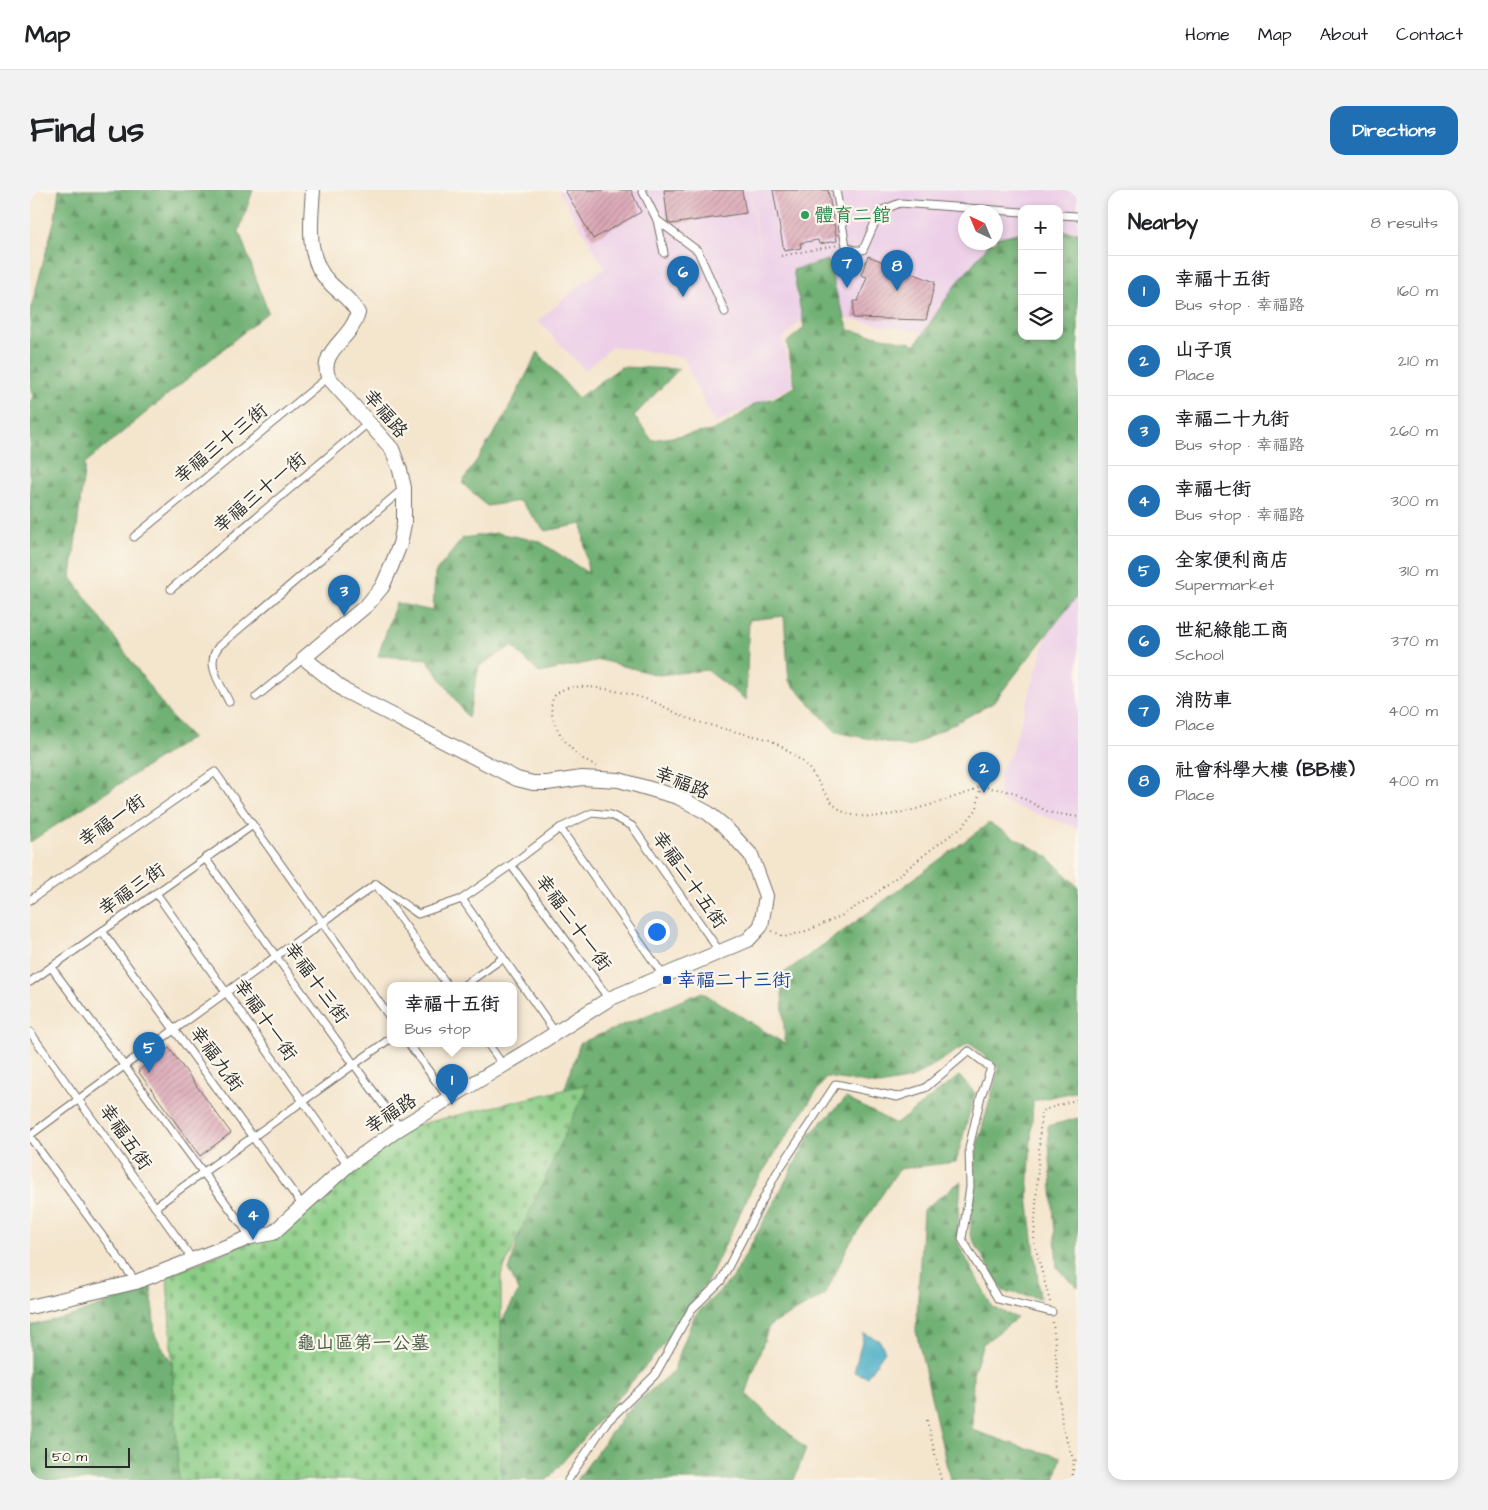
<!DOCTYPE html>
<meta charset="utf-8">
<style>
:root{--surface:#fff;--page:#f2f2f2;--text:#202124;--muted:#757577;--line:#e0e0e0;--accent:#1f6fb2}
body{margin:0;font-family:"Architects Daughter","LXGW WenKai TC",sans-serif;background:var(--page);color:var(--text)}
.controls{position:absolute;right:15px;top:15px;display:grid;overflow:hidden;border-radius:10px;box-shadow:0 2px 8px #0003}
.controls button{width:45px;height:45px;display:grid;place-items:center;padding:0;border:0;border-bottom:1px solid var(--line);background:var(--surface);color:var(--text);font:25px sans-serif}
.compass{position:absolute;left:928px;top:15px;width:45px;height:45px;border-radius:50%;background:var(--surface);box-shadow:0 2px 8px #0003;rotate:316deg}
.scale{position:absolute;left:15px;bottom:12px;width:85px;box-sizing:border-box;padding-left:5px;border:2px solid #2b2b2b;border-top:0;font-size:14px;line-height:18px;white-space:nowrap;color:#2b2b2b;-webkit-text-stroke:4px #fbf7ec;paint-order:stroke}
.you{position:absolute;left:626px;top:741px;width:18px;height:18px;margin:-12px;border:4px solid #fff;border-radius:50%;background:#1a73e8;box-shadow:0 0 0 8px #1a73e833}
.badge{display:grid;place-items:center;width:32px;height:32px;border-radius:50%;background:var(--accent);color:#fff;font-size:16px;font-weight:700}
.pin{position:absolute;translate:-50% -41px;filter:drop-shadow(0 1px 2px #0008)}
.pin::after{content:'';position:absolute;top:26px;width:18px;height:15px;background:inherit;clip-path:polygon(0 0,100% 0,50% 100%)}
.popup{position:absolute;left:357px;top:792px;width:130px;height:65px;box-sizing:border-box;display:grid;place-content:center;border-radius:10px;background:var(--surface);filter:drop-shadow(0 1px 4px #0005);font-size:16px;white-space:nowrap;color:var(--muted)}
.popup b{font-size:19px;color:var(--text)}
.popup::after{content:'';position:absolute;left:50%;top:100%;margin-left:-10px;border:10px solid transparent;border-top-color:var(--surface)}
.list{margin:0;padding:0;list-style:none}
h2{display:flex;justify-content:space-between;align-items:center;height:65px;margin:0;padding:0 20px;font-size:21px}
h2 small{font-size:16px;font-weight:400;color:var(--muted)}
.list li{display:grid;grid-template-columns:32px 1fr auto;gap:15px;align-items:center;box-sizing:border-box;height:70px;padding:0 20px;border-top:1px solid var(--line)}
.list b{display:block;font-size:19px;white-space:nowrap}
.list p{margin:0;font-size:16px;white-space:nowrap;color:var(--muted)}
.list em{font-size:16px;font-style:normal;color:var(--muted)}
.icon{flex:none;width:28px;height:28px;fill:none;stroke:currentColor;stroke-width:2;stroke-linecap:round;stroke-linejoin:round}
.map{position:relative;flex:none;width:1048px;height:1290px;overflow:hidden;border-radius:15px}
header{display:flex;align-items:center;gap:30px;box-sizing:border-box;height:70px;padding:0 25px;background:var(--surface);border-bottom:1px solid var(--line)}
header strong{font-size:24px}
nav{display:flex;gap:28px;margin-inline-start:auto;font-size:18px}
.intro{display:flex;align-items:center;justify-content:space-between;box-sizing:border-box;height:120px;padding:0 30px}
h1{margin:0;font-size:35px}
.button{padding:12px 22px;border-radius:15px;background:var(--accent);color:#fff;font-size:18px;font-weight:700}
main{display:flex;gap:30px;padding:0 30px}
aside{flex:1;background:var(--surface);border-radius:15px;box-shadow:0 2px 8px #0003}
.map>svg:first-child{display:block}
</style>
<header>
<strong>Map</strong>
<nav><a>Home</a><a>Map</a><a>About</a><a>Contact</a></nav>
</header>
<div class="intro"><h1>Find us</h1><a class="button">Directions</a></div>
<main>
<div class="map">
<svg width="1048" height="1290" viewBox="0 0 1048 1290">
<defs>
<pattern id="forest-firs" width="22" height="20" patternUnits="userSpaceOnUse" patternTransform="scale(1.25)"><rect width="22" height="20" fill="#71b174"/><path d="M5 1l3.5 6h-7zM16 11l3.5 6h-7z" fill="#5d905f"/></pattern>
<pattern id="cemetery-stones" width="16" height="16" patternUnits="userSpaceOnUse" patternTransform="scale(1.25)"><rect width="16" height="16" fill="#8cce87"/><path d="M2 7V4a2 2 0 0 1 4 0v3zM10 15v-3a2 2 0 0 1 4 0v3z" fill="#79b175"/></pattern>
<pattern id="building-hatch" width="6" height="6" patternUnits="userSpaceOnUse" patternTransform="scale(1.25)"><rect width="6" height="6" fill="#dba6b6"/><path d="M-1 1l2-2M0 6l6-6M5 7l2-2" fill="none" stroke="#b28794"/></pattern>
</defs>
<rect width="100%" height="100%" fill="#fbf7ec"/>
<filter id="ink" filterUnits="userSpaceOnUse"><feTurbulence type="fractalNoise" baseFrequency=".02" numOctaves="2"/><feDisplacementMap in="SourceGraphic" scale="10" xChannelSelector="R" yChannelSelector="G"/><feConvolveMatrix kernelMatrix="1 2 1 2 8 2 1 2 1" color-interpolation-filters="sRGB"/></filter>
<filter id="wash" filterUnits="userSpaceOnUse"><feTurbulence type="fractalNoise" baseFrequency=".0096" numOctaves="4" result="noise"/><feDisplacementMap in="SourceGraphic" scale="20" xChannelSelector="R" yChannelSelector="G"/><feGaussianBlur stdDeviation="1.12" result="paint"/><feColorMatrix in="noise" values="0 0 0 0 0 0 0 0 0 0 0 0 0 0 0 0 0 1.4 0 .05"/><feComposite in="paint" operator="in"/></filter>
<g filter="url(#wash)">
<rect width="100%" height="100%" fill="#f4e5cd"/>
<!-- built -->
<g fill="#edd0e8" fill-rule="evenodd">
<path d="M 528,0 L 719,0 L 730,63 L 737,71 L 731,63 L 720,0 L 1048,0 L 1048,155 L 1029,138 L 1029,19 L 992,19 L 992,104 L 964,155 L 818,129 L 775,110 L 761,97 L 781,119 L 753,149 L 763,196 L 684,234 L 653,167 L 583,156 L 555,180 L 508,131 L 551,94 L 575,78 ZM 936,22 L 966,22 L 966,52 L 936,52 Z"/>
<path d="M 1048,179 L 1048,638 L 970,611 L 969,582 L 981,564 L 1016,449 L 1031,352 Z"/>
</g>
<!-- forest -->
<g fill="url(#forest-firs)" stroke="#4e6e50">
<path d="M 29,0 L 223,0 L 209,41 L 238,122 L 55,273 L 41,387 L 142,528 L 162,547 L 0,652 L 0,211 L 3,207 L 0,197 L 0,122 L 25,28 Z"/>
<path d="M 1029,41 L 1048,42 L 1048,405 L 963,513 L 880,557 L 806,542 L 759,491 L 754,426 L 719,430 L 716,510 L 677,480 L 628,485 L 570,470 L 509,483 L 482,456 L 449,476 L 438,528 L 397,469 L 348,466 L 366,413 L 403,421 L 405,383 L 433,348 L 467,343 L 509,351 L 558,383 L 552,334 L 515,341 L 490,311 L 457,316 L 432,293 L 475,226 L 508,162 L 548,208 L 591,177 L 649,179 L 604,226 L 622,250 L 681,241 L 698,233 L 727,213 L 744,208 L 765,197 L 757,152 L 774,138 L 763,80 L 798,70 L 808,109 L 819,140 L 886,154 L 924,97 L 960,53 L 966,52 L 966,48 L 992,42 L 992,146 L 1029,146 Z"/>
<path d="M 959,633 L 1017,666 L 1048,697 L 1048,901 L 1003,911 L 998,1006 L 1010,1108 L 973,1101 L 940,1045 L 947,956 L 969,878 L 939,853 L 881,889 L 850,895 L 796,887 L 722,998 L 678,1090 L 632,1157 L 517,1290 L 456,1290 L 452,1166 L 489,1101 L 479,1081 L 516,955 L 550,853 L 672,802 L 755,854 L 751,785 L 824,733 Z"/>
<path d="M 929,886 L 945,903 L 926,972 L 869,979 L 818,1056 L 795,1105 L 739,1136 L 716,1204 L 776,1259 L 764,1290 L 547,1290 L 596,1222 L 643,1181 L 664,1126 L 703,1088 L 782,942 L 816,908 L 866,934 Z"/>
<path d="M 1048,928 L 1048,1098 L 1027,1078 L 1018,936 Z"/>
<path d="M 931,991 L 927,1051 L 962,1117 L 987,1128 L 953,1154 L 943,1184 L 942,1240 L 992,1257 L 1031,1267 L 1025,1290 L 920,1290 L 886,1141 L 893,1020 Z"/>
<path d="M 121,1097 L 125,1145 L 176,1232 L 174,1290 L 0,1290 L 0,1136 L 45,1125 Z"/>
</g>
<!-- cemetery -->
<path fill="url(#cemetery-stones)" stroke="#5c7c59" d="M 558,894 L 471,1085 L 471,1290 L 149,1290 L 137,1086 L 222,1051 L 382,936 Z"/>
<!-- water -->
<path fill="#45acc4" stroke="#386c78" d="M 834,1143 L 850,1151 L 855,1161 L 837,1187 L 824,1182 Z"/>
<g id="blocks">
<!-- building -->
<g fill="url(#building-hatch)">
<path d="M 535,0 L 601,0 L 611,22 L 563,49 Z"/>
<path d="M 634,0 L 712,0 L 716,23 L 641,34 L 638,32 Z"/>
<path d="M 743,0 L 798,0 L 807,51 L 789,54 L 788,50 L 770,53 L 771,58 L 754,61 Z"/>
<path d="M 838,66 L 905,92 L 896,130 L 823,128 L 824,111 L 828,111 L 837,87 L 831,85 Z"/>
<path d="M 139,858 L 201,943 L 170,966 L 108,881 Z"/>
</g>
</g>
</g>
<g filter="url(#ink)">
<use href="#blocks" fill-opacity="0" stroke="#716c64" stroke-width="1"/>
<g fill="none" stroke-linecap="round" stroke-linejoin="round">
<!-- service casing -->
<g stroke="#716c64" stroke-width="9">
<g id="service">
<path d="M 612,0 L 627,30 L 634,63"/>
<path d="M 806,0 L 816,56 L 823,60 L 833,60 L 850,21 L 870,13 L 992,22"/>
<path d="M 1029,25 L 1048,26"/>
<path d="M 627,30 L 668,61 L 695,122"/>
<path d="M 104,347 L 298,187"/>
<path d="M 141,399 L 339,232"/>
<path d="M 226,507 L 274,468"/>
<path d="M 199,512 C 191,494 174,474 189,456 L 373,299"/>
<path d="M 530,638 L 633,785"/>
<path d="M 175,668 L 370,938"/>
<path d="M 481,675 L 579,809"/>
<path d="M 346,694 L 388,724 L 432,709 L 481,675 L 530,638 L 562,623 L 581,625 L 602,636 L 690,762"/>
<path d="M 349,699 L 418,796"/>
<path d="M 126,703 L 318,975"/>
<path d="M 432,709 L 525,842"/>
<path d="M 0,710 L 185,582 L 361,829"/>
<path d="M 72,741 L 273,1016"/>
<path d="M 21,777 L 221,1047"/>
<path d="M 0,792 L 223,635"/>
<path d="M 433,796 L 473,768"/>
<path d="M 0,842 L 163,1070"/>
<path d="M 379,854 L 419,909"/>
<path d="M 458,854 L 473,875"/>
<path d="M 0,945 L 94,876 L 346,694"/>
<path d="M 0,947 L 106,1092"/>
<path d="M 125,1017 L 361,848"/>
<path d="M 538,1290 L 576,1233 L 625,1185 L 661,1120 L 691,1091 L 746,984 L 806,894 L 867,907 L 895,898 L 939,861 L 961,878 L 951,906 L 939,958 L 940,997 L 932,1049 L 968,1109 L 1022,1122"/>
</g>
</g>
<!-- minor casing -->
<g stroke="#716c64" stroke-width="16">
<path id="minor" d="M 0,1117 L 106,1092 L 221,1047 L 243,1043 L 318,975 L 370,938 L 502,858 L 579,809 L 718,750 L 731,736 L 736,706 L 721,665 L 694,636 L 678,623 L 648,607 L 589,590 L 552,588 L 517,593 L 503,593 L 487,589 L 315,501 L 274,468 L 337,415 L 352,397 L 361,377 L 370,354 L 374,334 L 374,298 L 370,280 L 362,259 L 298,187 C 289,160 321,150 328,123 C 321,109 309,103 299,92 C 275,68 281,31 283,0"/>
</g>
<!-- path -->
<g stroke="#716c64" stroke-width="2" stroke-dasharray="1 4" stroke-linecap="butt">
<path d="M 751,66 L 808,55"/>
<path d="M 567,576 C 535,567 495,500 545,497 C 568,495 613,506 633,516 C 641,520 649,525 657,528 C 677,535 698,540 719,545 C 727,547 737,548 744,552 C 753,557 761,563 769,569 C 790,584 795,617 819,624 C 853,634 908,612 940,602 L 950,596 L 982,602 L 1018,622 L 1048,627"/>
<path d="M 742,741 L 755,747 L 779,740 L 811,726 L 844,705 L 903,658 L 933,636 L 947,619 L 950,597"/>
<path d="M 1020,1112 L 1004,1052 L 1011,921 L 1048,909"/>
<path d="M 1023,1132 L 1032,1235 L 1044,1272"/>
<path d="M 897,1230 L 911,1290"/>
<path d="M 1042,1290 L 1044,1272 L 1048,1268"/>
</g>
<!-- service -->
<use href="#service" stroke="#fff" stroke-width="7"/>
<!-- minor -->
<use href="#minor" stroke="#fff" stroke-width="14"/>
</g>
</g>
<!-- markers -->
<circle fill="#2e9e5b" stroke="#fbf7ec" stroke-width="2" cx="775" cy="25" r="5"/>
<rect fill="#1a4fb4" stroke="#fbf7ec" stroke-width="2" x="632" y="785" width="10" height="10" rx="2.5"/>
<g text-anchor="middle" dominant-baseline="central" stroke-width="4.5" stroke-linejoin="round" paint-order="stroke">
<!-- leisure labels -->
<g font-size="19" fill="#27864d" stroke="#fbf7ec" text-anchor="start">
<text x="785" y="25">體育二館</text>
</g>
<!-- street labels -->
<g font-size="19" fill="#2b2b2b" stroke="#fbf7ec">
<text transform="translate(355 224) rotate(50)">幸福路</text>
<text transform="translate(191 254) rotate(-39)">幸福三十三街</text>
<text transform="translate(230 303) rotate(-40)">幸福三十一街</text>
<text transform="translate(652 593) rotate(22)">幸福路</text>
<text transform="translate(82 631) rotate(-35)">幸福一街</text>
<text transform="translate(659 690) rotate(55)">幸福二十五街</text>
<text transform="translate(102 700) rotate(-35)">幸福三街</text>
<text transform="translate(543 733) rotate(54)">幸福二十一街</text>
<text transform="translate(286 793) rotate(54)">幸福十三街</text>
<text transform="translate(235 830) rotate(55)">幸福十一街</text>
<text transform="translate(186 869) rotate(54)">幸福九街</text>
<text transform="translate(361 924) rotate(-33)">幸福路</text>
<text transform="translate(95 947) rotate(55)">幸福五街</text>
</g>
<!-- transit labels -->
<g font-size="19" fill="#164399" stroke="#fbf7ec" text-anchor="start">
<text x="647" y="790">幸福二十三街</text>
</g>
<!-- park labels -->
<g font-size="19" fill="#485c47" stroke="#fbf7ec">
<text x="333" y="1153">龜山區第一公墓</text>
</g>
</g>
</svg>
<div class="controls">
<button>+</button>
<button>−</button>
<button><svg class="icon" aria-label="layers" viewBox="0 0 24 24"><path d="M12 4l9 5-9 5-9-5zM3 14l9 5 9-5"/></svg></button>
</div>
<svg class="compass" viewBox="-18 -18 36 36"><path d="M0-13l5 13h-10z" fill="#e53935"/><path d="M0 13l5-13h-10z" fill="#757577"/></svg>
<div class="scale">50 m</div>
<div class="you"></div>
<div class="pin badge" style="left:422px;top:915px">1</div>
<div class="popup"><b>幸福十五街</b>Bus stop</div>
<div class="pin badge" style="left:954px;top:603px">2</div>
<div class="pin badge" style="left:314px;top:426px">3</div>
<div class="pin badge" style="left:223px;top:1050px">4</div>
<div class="pin badge" style="left:119px;top:883px">5</div>
<div class="pin badge" style="left:653px;top:107px">6</div>
<div class="pin badge" style="left:817px;top:98px">7</div>
<div class="pin badge" style="left:867px;top:101px">8</div>
</div>
<aside>
<h2>Nearby<small>8 results</small></h2>
<ul class="list">
<li><span class="badge">1</span><div><b>幸福十五街</b><p>Bus stop · 幸福路</p></div><em>160 m</em></li>
<li><span class="badge">2</span><div><b>山子頂</b><p>Place</p></div><em>210 m</em></li>
<li><span class="badge">3</span><div><b>幸福二十九街</b><p>Bus stop · 幸福路</p></div><em>260 m</em></li>
<li><span class="badge">4</span><div><b>幸福七街</b><p>Bus stop · 幸福路</p></div><em>300 m</em></li>
<li><span class="badge">5</span><div><b>全家便利商店</b><p>Supermarket</p></div><em>310 m</em></li>
<li><span class="badge">6</span><div><b>世紀綠能工商</b><p>School</p></div><em>370 m</em></li>
<li><span class="badge">7</span><div><b>消防車</b><p>Place</p></div><em>400 m</em></li>
<li><span class="badge">8</span><div><b>社會科學大樓 (BB樓)</b><p>Place</p></div><em>400 m</em></li>
</ul>
</aside>
</main>
